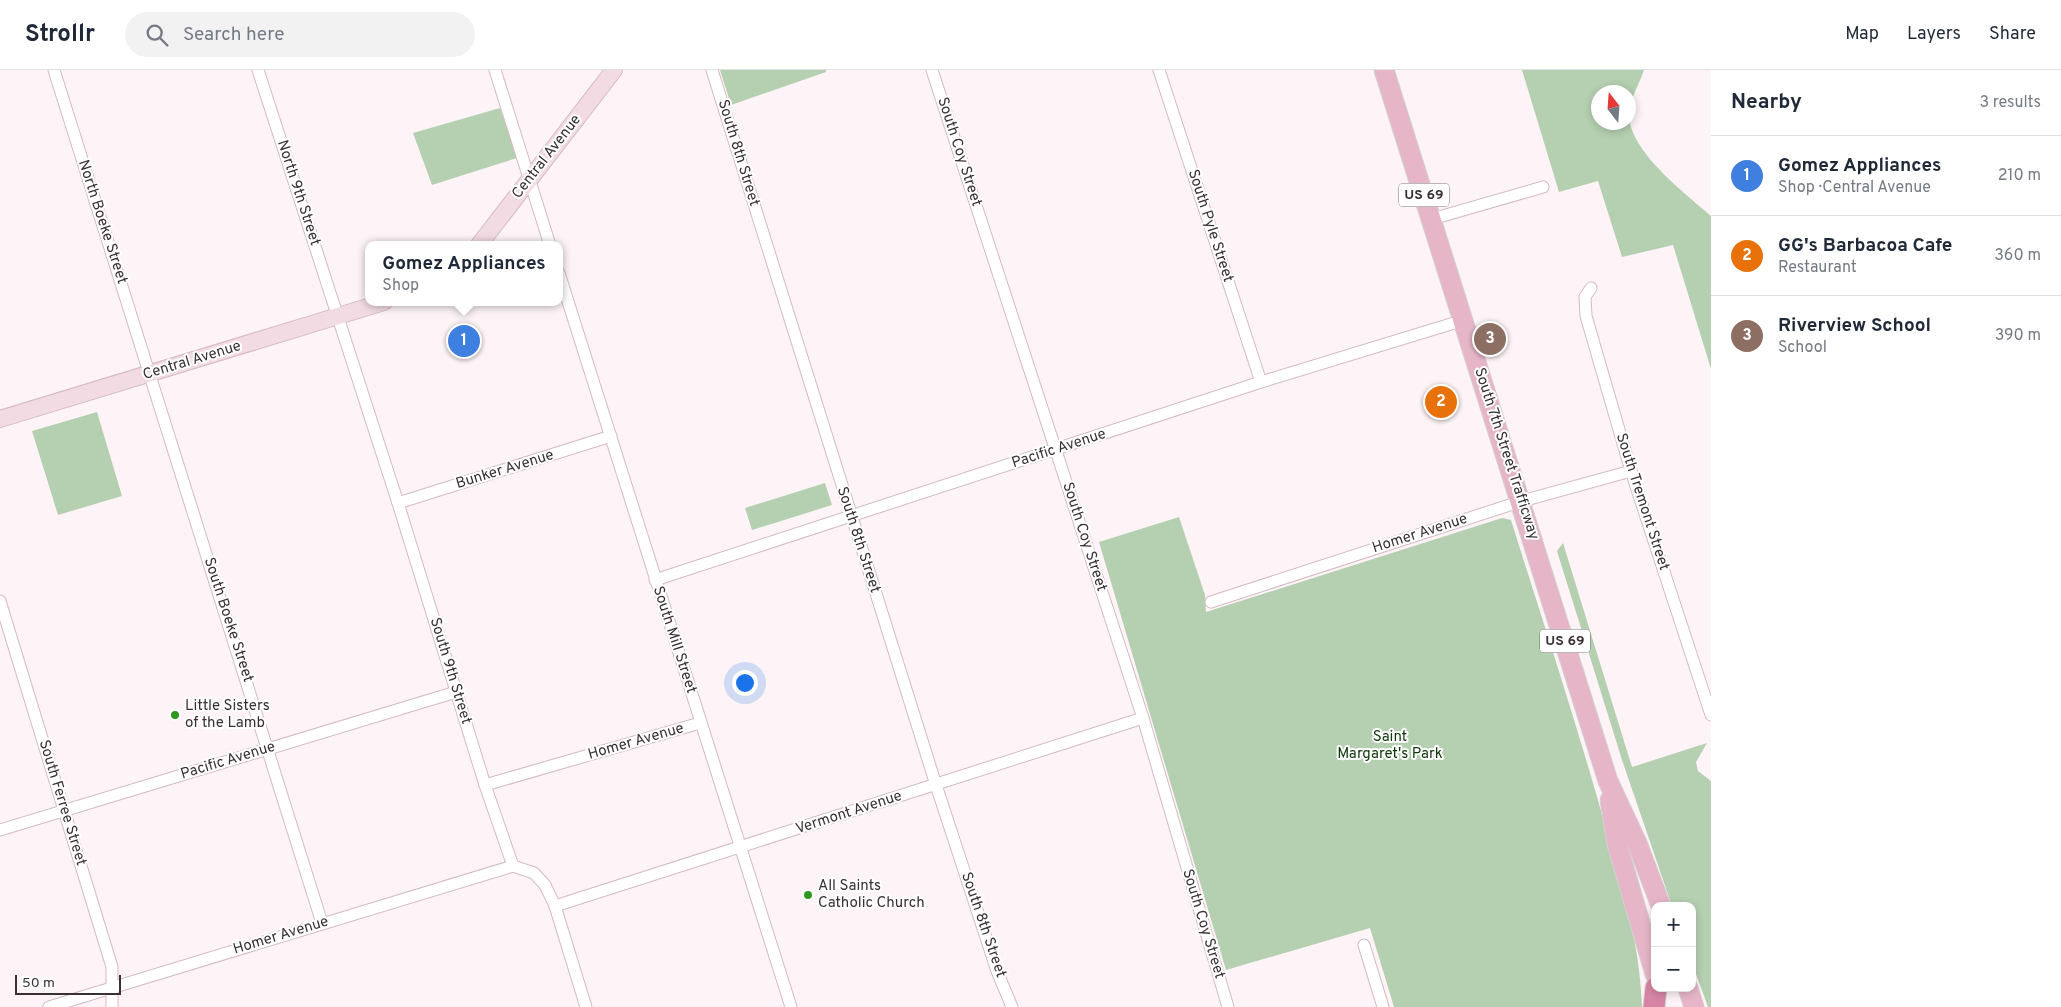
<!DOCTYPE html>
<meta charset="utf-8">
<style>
:root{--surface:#fff;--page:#f2f2f3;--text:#1f2937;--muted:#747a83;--line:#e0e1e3;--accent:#b45309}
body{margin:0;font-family:Overpass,sans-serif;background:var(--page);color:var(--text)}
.controls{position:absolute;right:15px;bottom:15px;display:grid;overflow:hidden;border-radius:10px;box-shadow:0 2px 8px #0003}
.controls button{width:45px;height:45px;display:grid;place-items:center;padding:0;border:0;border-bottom:1px solid var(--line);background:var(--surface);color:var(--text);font:25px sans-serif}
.compass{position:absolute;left:1591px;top:15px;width:45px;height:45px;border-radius:50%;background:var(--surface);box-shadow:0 2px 8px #0003;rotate:343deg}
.scale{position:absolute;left:15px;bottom:12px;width:106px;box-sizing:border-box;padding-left:5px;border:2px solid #3a3034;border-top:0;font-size:14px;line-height:18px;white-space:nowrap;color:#3a3034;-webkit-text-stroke:4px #fff;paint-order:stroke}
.you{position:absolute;left:744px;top:612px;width:18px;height:18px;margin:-12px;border:4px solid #fff;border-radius:50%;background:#1a73e8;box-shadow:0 0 0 8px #1a73e833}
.badge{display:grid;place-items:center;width:32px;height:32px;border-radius:50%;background:var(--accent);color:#fff;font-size:16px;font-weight:700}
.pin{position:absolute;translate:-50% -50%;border:2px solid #fff;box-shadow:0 1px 5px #0006}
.popup{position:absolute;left:365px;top:171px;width:198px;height:65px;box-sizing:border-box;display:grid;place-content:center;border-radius:10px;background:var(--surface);filter:drop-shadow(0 1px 4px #0005);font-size:16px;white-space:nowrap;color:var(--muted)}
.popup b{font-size:19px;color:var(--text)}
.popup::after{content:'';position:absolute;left:50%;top:100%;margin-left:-10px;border:10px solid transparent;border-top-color:var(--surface)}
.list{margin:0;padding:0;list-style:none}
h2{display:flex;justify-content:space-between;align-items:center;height:65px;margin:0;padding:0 20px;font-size:21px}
h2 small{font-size:16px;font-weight:400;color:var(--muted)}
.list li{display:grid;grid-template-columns:32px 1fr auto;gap:15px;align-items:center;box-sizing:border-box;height:80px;padding:0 20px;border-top:1px solid var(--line)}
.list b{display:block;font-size:19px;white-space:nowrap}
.list p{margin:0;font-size:16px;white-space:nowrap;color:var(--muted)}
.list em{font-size:16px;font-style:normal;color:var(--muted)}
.icon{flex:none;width:28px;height:28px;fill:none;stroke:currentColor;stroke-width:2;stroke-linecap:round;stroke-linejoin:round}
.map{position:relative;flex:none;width:1711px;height:937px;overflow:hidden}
header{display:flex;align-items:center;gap:30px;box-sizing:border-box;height:70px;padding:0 25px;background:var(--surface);border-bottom:1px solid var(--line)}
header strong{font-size:24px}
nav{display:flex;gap:28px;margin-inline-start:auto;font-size:18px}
.search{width:350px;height:45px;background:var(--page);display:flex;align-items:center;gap:12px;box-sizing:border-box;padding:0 18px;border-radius:28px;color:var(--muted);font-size:19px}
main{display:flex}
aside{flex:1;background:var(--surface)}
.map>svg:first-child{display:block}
</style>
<header>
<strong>Strollr</strong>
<div class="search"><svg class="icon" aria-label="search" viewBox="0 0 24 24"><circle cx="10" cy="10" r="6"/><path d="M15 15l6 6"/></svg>Search here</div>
<nav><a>Map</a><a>Layers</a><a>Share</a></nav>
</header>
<main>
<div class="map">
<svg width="1711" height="937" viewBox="0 0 1711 937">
<rect width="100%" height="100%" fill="#fef4f7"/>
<!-- green -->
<g fill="#b5cfb1" fill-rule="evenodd">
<path d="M 720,0 L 826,0 L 826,2 L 731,35 Z"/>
<path d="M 1522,0 L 1644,0 C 1640,12 1633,24 1630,36 C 1620,75 1685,123 1711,146 L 1711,299 L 1673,175 L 1622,187 L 1598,111 L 1559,122 ZM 1598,22 L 1628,22 L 1628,52 L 1598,52 Z"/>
<path d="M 500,38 L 517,88 L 432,115 L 413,63 Z"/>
<path d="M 97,342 L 122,426 L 58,445 L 32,361 Z"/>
<path d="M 825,413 L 832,435 L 752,460 L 745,438 Z"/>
<path d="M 1179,447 L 1205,525 L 1206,542 L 1502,448 L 1511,450 C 1542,549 1575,648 1603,748 C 1621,809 1640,873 1642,937 L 1394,937 L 1370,858 L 1226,900 L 1099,472 Z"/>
<path d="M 1563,473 L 1632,697 L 1707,673 L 1696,692 L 1698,701 L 1711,711 L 1711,937 L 1708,937 L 1692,893 L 1692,836 L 1672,836 L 1622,690 L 1557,481 Z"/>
</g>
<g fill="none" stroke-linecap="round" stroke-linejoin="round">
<!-- street casing -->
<g stroke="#d4bac2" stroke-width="13">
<g id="street">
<path d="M 54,0 L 322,853"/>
<path d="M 258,0 L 398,433 L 485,715 L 513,796 L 534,803 L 545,815 L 555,836 L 586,937"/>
<path d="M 495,0 L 550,175"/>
<path d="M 712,0 L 936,715 L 997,901 L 1012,937"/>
<path d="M 932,0 L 1143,648 L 1228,937"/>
<path d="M 1159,0 L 1261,312"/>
<path d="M 1432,149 L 1543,117"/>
<path d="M 559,203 L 791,937"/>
<path d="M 1591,218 L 1585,227 L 1586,246 L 1631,401 L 1711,645"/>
<path d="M 398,433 L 611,366"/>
<path d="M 655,510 L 1261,312 L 1464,250"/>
<path d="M 0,531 L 112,897 L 112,937"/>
<path d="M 1211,532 L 1522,431 L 1631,401"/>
<path d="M 485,715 L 700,653"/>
<path d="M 0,760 L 456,622"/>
<path d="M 555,836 L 1143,648"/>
<path d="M 1364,875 L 1383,937"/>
<path d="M 49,937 L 513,796"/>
</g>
</g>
<!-- secondary casing -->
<g stroke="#d4bac2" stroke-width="18">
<g id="secondary">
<path d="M 479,175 L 614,0"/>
<path d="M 0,349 L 384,232"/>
</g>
</g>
<!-- primary casing -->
<g stroke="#d4d1d2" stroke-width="21">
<g id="primary">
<path d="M 1384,0 L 1608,711 L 1637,773 L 1661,836"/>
<path d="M 1610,730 L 1617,774 L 1655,904"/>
<path d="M 1688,918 L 1694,937"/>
</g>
</g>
<!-- highway casing -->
<g stroke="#d4d1d2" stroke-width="23">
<path id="highway" d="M 1654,937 L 1656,918"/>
</g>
<!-- street -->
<use href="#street" stroke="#fff" stroke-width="11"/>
<!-- secondary -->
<use href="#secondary" stroke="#f3dbe4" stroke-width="16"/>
<!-- primary -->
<use href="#primary" stroke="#e6b6c8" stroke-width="19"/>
<!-- highway -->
<use href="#highway" stroke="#d686a4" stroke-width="21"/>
</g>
<!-- markers -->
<g fill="#2f971f" stroke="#fff" stroke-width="2">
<circle cx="175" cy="645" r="5"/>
<circle cx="808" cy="825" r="5"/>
</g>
<g text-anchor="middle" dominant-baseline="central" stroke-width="4" stroke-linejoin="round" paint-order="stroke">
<!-- shield labels -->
<g fill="#fff" stroke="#756e71" stroke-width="1">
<rect x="1399" y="113.5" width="50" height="23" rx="4"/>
<rect x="1540" y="559.5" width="50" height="23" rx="4"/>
</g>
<g font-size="14" font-weight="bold" fill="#3a3034">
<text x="1424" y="125">US 69</text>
<text x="1565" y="571">US 69</text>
</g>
<!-- street labels -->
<g font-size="15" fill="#3a3034" stroke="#fff">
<text transform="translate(959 82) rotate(72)">South Coy Street</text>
<text transform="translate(738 83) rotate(73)">South 8th Street</text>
<text transform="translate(547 87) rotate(-52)">Central Avenue</text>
<text transform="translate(298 123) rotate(72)">North 9th Street</text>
<text transform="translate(102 152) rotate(72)">North Boeke Street</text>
<text transform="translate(1210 156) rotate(72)">South Pyle Street</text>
<text transform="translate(192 291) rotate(-17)">Central Avenue</text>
<text transform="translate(1059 379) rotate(-18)">Pacific Avenue</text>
<text transform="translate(1506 384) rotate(72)">South 7th Street Trafficway</text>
<text transform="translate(505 400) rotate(-17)">Bunker Avenue</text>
<text transform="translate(1642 432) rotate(72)">South Tremont Street</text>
<text transform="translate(1420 464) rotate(-18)">Homer Avenue</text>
<text transform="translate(1084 467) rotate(72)">South Coy Street</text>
<text transform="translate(858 470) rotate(72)">South 8th Street</text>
<text transform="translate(228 550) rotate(72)">South Boeke Street</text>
<text transform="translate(674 570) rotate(72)">South Mill Street</text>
<text transform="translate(450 601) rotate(73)">South 9th Street</text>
<text transform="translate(636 672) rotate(-16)">Homer Avenue</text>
<text transform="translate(228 691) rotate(-17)">Pacific Avenue</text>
<text transform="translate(62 733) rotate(73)">South Ferree Street</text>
<text transform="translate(849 743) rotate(-18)">Vermont Avenue</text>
<text transform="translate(1203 854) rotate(73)">South Coy Street</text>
<text transform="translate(983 855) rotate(71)">South 8th Street</text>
<text transform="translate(281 866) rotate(-17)">Homer Avenue</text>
</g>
<!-- poi labels -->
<g font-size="15" fill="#3a3034" stroke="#fff" text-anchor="start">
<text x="185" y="636">Little Sisters<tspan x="185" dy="17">of the Lamb</tspan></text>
<text x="818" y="816">All Saints<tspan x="818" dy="17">Catholic Church</tspan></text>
</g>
<!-- park labels -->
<g font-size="15" fill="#0d3708" stroke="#fff">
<text x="1390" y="667">Saint<tspan x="1390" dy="17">Margaret's Park</tspan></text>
</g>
</g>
</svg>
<div class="controls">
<button>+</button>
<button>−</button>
</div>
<svg class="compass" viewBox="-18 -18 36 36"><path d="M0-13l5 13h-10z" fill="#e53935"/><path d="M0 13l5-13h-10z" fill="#747a83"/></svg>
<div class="scale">50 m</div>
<div class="you"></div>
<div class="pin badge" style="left:464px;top:271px;background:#3f7fe0">1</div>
<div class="popup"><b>Gomez Appliances</b>Shop</div>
<div class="pin badge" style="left:1441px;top:332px;background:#e8710a">2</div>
<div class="pin badge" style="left:1490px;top:269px;background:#8d6e63">3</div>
</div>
<aside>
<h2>Nearby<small>3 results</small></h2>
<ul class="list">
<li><span class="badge" style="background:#3f7fe0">1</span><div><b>Gomez Appliances</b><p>Shop · Central Avenue</p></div><em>210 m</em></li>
<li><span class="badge" style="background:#e8710a">2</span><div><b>GG's Barbacoa Cafe</b><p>Restaurant</p></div><em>360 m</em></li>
<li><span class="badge" style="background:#8d6e63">3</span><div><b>Riverview School</b><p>School</p></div><em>390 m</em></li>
</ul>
</aside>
</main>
